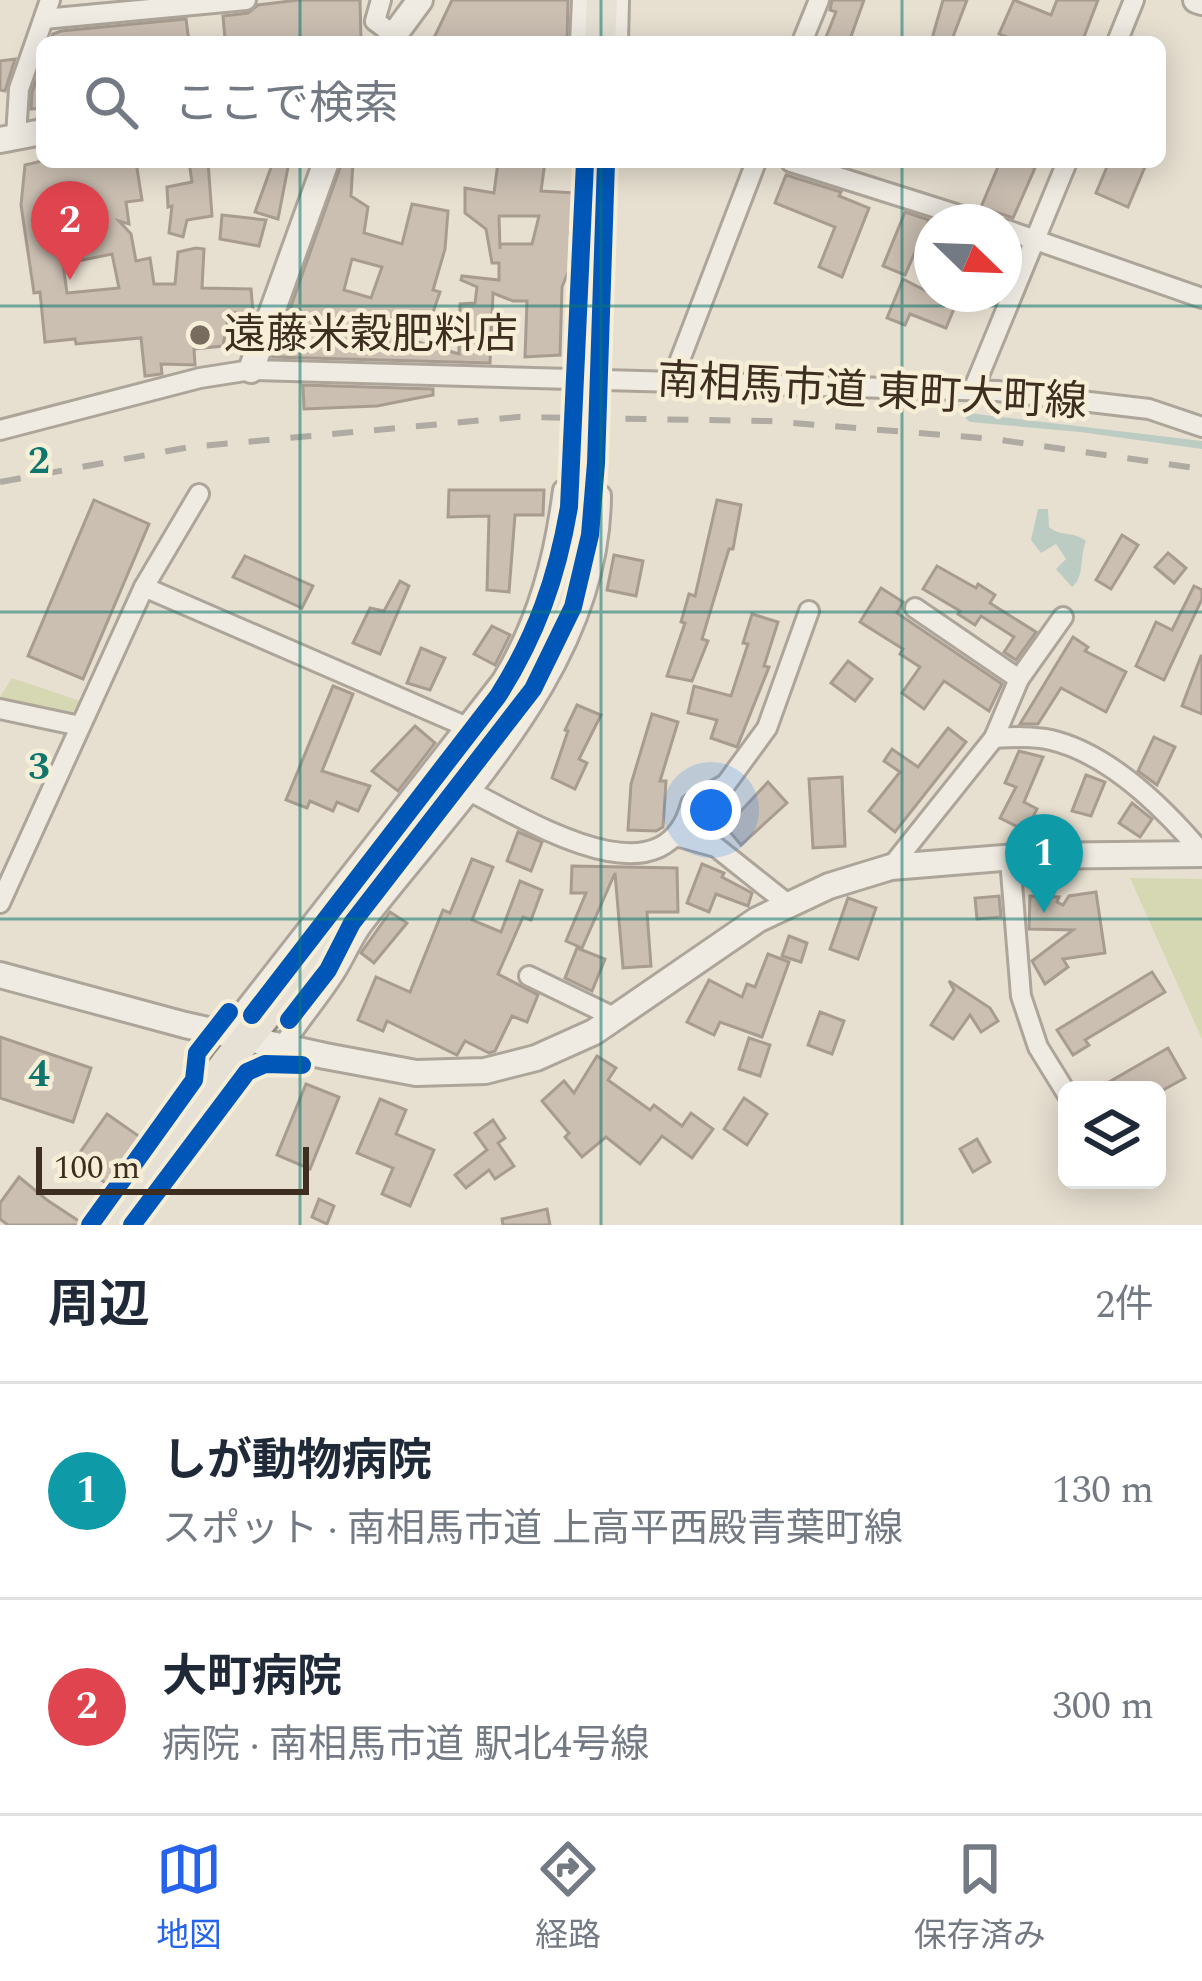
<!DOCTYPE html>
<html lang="ja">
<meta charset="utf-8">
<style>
:root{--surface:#fff;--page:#f6f6f7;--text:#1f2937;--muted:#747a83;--line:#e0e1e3;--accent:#2563eb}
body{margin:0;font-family:Spectral,"Noto Sans JP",serif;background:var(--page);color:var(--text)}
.controls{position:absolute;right:36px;bottom:36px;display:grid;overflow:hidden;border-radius:18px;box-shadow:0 6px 30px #0003}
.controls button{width:108px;height:108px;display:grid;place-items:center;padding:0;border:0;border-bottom:3px solid var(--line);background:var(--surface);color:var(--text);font:60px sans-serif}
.compass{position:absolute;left:914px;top:204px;width:108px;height:108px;border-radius:50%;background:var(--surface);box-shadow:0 6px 30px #0003;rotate:113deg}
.scale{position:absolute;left:36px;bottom:30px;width:273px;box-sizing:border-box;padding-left:12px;border:6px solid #3d2e20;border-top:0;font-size:33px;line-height:42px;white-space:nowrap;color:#3d2e20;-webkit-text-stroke:9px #f7eed8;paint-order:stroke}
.you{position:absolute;left:711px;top:810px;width:42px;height:42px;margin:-30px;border:9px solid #fff;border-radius:50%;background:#1a73e8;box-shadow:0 0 0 18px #1a73e833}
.badge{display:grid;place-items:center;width:78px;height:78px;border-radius:50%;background:var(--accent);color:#fff;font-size:39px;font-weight:700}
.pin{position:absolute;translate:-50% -99px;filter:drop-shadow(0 3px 6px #0008)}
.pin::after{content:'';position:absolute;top:63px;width:42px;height:36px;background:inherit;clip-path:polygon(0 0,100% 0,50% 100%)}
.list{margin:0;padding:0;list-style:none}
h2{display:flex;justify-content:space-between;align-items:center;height:156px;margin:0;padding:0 48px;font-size:51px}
h2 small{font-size:39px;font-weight:400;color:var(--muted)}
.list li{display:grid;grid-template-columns:78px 1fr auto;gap:36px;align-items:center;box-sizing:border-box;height:216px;padding:0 48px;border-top:3px solid var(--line)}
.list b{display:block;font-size:45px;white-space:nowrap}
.list p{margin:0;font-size:39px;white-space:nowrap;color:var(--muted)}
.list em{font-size:39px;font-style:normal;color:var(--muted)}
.icon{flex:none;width:66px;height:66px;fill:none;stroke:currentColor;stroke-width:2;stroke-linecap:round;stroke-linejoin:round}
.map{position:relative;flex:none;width:1202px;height:1225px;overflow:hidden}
.search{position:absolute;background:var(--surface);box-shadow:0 6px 30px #0003;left:36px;right:36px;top:36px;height:132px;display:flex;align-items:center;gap:30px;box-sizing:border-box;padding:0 42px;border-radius:18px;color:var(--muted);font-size:45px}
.sheet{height:588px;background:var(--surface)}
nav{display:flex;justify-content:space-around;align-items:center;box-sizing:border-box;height:168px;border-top:3px solid var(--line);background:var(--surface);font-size:33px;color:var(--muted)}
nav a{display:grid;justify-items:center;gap:6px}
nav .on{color:var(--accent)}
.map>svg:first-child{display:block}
</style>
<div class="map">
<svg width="1202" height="1225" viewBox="0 0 1202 1225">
<rect width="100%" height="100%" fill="#e7e0d1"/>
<!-- green -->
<g fill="#d6d7b3">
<path d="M 12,678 L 80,701 L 72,718 L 0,705 L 0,697 Z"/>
<path d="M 1130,878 L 1202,879 L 1202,1039 Z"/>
</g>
<!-- water -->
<g fill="#bcccc2">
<path d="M 968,413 L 1202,441 L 1202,449 L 1080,432 L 970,422 L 965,418 Z"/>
<path d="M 1038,509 L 1048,509 L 1049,527 C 1061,537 1074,531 1086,541 C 1079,558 1085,577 1072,587 L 1056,569 L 1066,559 L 1056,544 L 1041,553 L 1031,540 Z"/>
</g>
<!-- building -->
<g fill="#cbbfb2" stroke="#a89c90" stroke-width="3" fill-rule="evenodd">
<path d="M 360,0 L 361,42 L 225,39 L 223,16 L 248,13 L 258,5 L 298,0 Z"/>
<path d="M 452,0 L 568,0 L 567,42 L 432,42 Z"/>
<path d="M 832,0 L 864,0 L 849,42 L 824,42 L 836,12 L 830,10 Z"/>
<path d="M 943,0 L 967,0 L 951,42 L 931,42 Z"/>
<path d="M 1014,0 L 1051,15 L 1057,0 L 1098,0 L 1082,42 L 1020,42 L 999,34 Z"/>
<path d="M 186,19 L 189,42 L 50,42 L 53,34 L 61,31 Z"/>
<path d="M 15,59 L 5,91 L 0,90 L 0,61 Z"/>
<path d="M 42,64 L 42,108 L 31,109 L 32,92 Z"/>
<path d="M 42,161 L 136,162 L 142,200 L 126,202 L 129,224 L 119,221 L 131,234 L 136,261 L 150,258 L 154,284 L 175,284 L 178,252 L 196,248 L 204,249 L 202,288 L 251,289 L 253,312 L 229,313 L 223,346 L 194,349 L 195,365 L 161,364 L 162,374 L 145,376 L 141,338 L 76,344 L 75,339 L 45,342 L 40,292 L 34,293 L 21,205 L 25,165 ZM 112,254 L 119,288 L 67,293 L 63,264 Z"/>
<path d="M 189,162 L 208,162 L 212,216 L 187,220 L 183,237 L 169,233 L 172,206 L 168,207 L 167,187 L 192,182 Z"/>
<path d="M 273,162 L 289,162 L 278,219 L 255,212 Z"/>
<path d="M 342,162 L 353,162 L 351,196 L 368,207 L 364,233 L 402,244 L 412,204 L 448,211 L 445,249 L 433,290 L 440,292 L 430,321 L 352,316 L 351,322 L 459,354 L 460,304 L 475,303 L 477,287 L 461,280 L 462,276 L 499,280 L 499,263 L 492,263 L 486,229 L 465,213 L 465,188 L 494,193 L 498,162 L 545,162 L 541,191 L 575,193 L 570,233 L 574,234 L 573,260 L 562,287 L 560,355 L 525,357 L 527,301 L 513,301 L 493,293 L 490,363 L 273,357 ZM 499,216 L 539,216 L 532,244 L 500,244 L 500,249 ZM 352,259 L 382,267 L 371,298 L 344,290 Z"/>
<path d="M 1000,162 L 1021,162 L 1035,168 L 1013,218 L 981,207 Z"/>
<path d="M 1109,162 L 1147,162 L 1128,207 L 1096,193 Z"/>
<path d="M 786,175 L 841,192 L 839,196 L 869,208 L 842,277 L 819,267 L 835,227 L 775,203 Z"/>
<path d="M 905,212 L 929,220 L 905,275 L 883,266 Z"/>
<path d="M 222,215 L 266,220 L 259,246 L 220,239 Z"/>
<path d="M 903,279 L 932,294 L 960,294 L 946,328 L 910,314 L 905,325 L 887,318 Z"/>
<path d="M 303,385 L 433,389 L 433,395 L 377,406 L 304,409 Z"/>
<path d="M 449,490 L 544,490 L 543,515 L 515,515 L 509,592 L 487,590 L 489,516 L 448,517 Z"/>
<path d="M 94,500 L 149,524 L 83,679 L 28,656 Z"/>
<path d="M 717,500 L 741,505 L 733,549 L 729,549 L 702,639 L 708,641 L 692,681 L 667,676 L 685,623 L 681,622 L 689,594 L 695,596 Z"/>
<path d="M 1122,535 L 1138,545 L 1111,589 L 1096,580 Z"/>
<path d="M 1168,553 L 1186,568 L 1174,583 L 1155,567 Z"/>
<path d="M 614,555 L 643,561 L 636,596 L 607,590 Z"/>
<path d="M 245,556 L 313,586 L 302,608 L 233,577 Z"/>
<path d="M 937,566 L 976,588 L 978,584 L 995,595 L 990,603 L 1036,632 L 1016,660 L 1004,652 L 1014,637 L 981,616 L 975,625 L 958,614 L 960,611 L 923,589 Z"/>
<path d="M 400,581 L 409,586 L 380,654 L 353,643 L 370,608 L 384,611 Z"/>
<path d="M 1194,586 L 1202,590 L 1202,599 L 1164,680 L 1136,666 L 1156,622 L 1172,630 Z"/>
<path d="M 881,588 L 903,602 L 897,613 L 1002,684 L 989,711 L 944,681 L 924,709 L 902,693 L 920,667 L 900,654 L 903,649 L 860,622 Z"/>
<path d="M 752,614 L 778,622 L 764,666 L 769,667 L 737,747 L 711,738 L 717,720 L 688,713 L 694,686 L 731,696 L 748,644 L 743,643 Z"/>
<path d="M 492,626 L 510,635 L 495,665 L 474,654 Z"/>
<path d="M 1073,637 L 1088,647 L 1085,651 L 1126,672 L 1106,712 L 1061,688 L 1038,724 L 1020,724 Z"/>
<path d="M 421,648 L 445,658 L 430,690 L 407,683 Z"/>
<path d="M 1201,656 L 1202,656 L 1202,714 L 1182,706 Z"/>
<path d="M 848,661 L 872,679 L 855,701 L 831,683 Z"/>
<path d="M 333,686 L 353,694 L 322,771 L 370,786 L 358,811 L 337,802 L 333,811 L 310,801 L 307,808 L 286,800 Z"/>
<path d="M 577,705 L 601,715 L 579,759 L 587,763 L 575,789 L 552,778 L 568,731 L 565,730 Z"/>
<path d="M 652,714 L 678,722 L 660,781 L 666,781 L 663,827 L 656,831 L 628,830 L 631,784 Z"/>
<path d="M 415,726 L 435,743 L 398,791 L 372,771 Z"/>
<path d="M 948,728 L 966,742 L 895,832 L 869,811 L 900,772 L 884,761 L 892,749 L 918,767 Z"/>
<path d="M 1154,737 L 1175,747 L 1157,785 L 1138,771 Z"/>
<path d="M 1019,751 L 1043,757 L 1024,802 L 1037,809 L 1026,831 L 1000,818 L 1016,787 L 1005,783 Z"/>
<path d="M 1086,775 L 1105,782 L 1091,816 L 1072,811 Z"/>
<path d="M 842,777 L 845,846 L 813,848 L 809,779 Z"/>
<path d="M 768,782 L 787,803 L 741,845 L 726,827 Z"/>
<path d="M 1132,803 L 1152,819 L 1140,837 L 1119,823 Z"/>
<path d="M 518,832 L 542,842 L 531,871 L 507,861 Z"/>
<path d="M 472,859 L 493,867 L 472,920 L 501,932 L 520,881 L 542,890 L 531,920 L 523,917 L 498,974 L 538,995 L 527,1022 L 512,1016 L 495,1051 L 489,1053 L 465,1041 L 457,1055 L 387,1021 L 383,1031 L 358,1020 L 376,977 L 410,992 L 443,910 L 450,913 Z"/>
<path d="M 702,864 L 724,873 L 722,877 L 752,893 L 748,906 L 716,894 L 709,912 L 687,903 Z"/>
<path d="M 572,866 L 677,868 L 678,912 L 647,912 L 651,966 L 623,968 L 615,873 L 582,948 L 566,941 L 586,893 L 571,893 Z"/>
<path d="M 1096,892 L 1105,953 L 1063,959 L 1068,967 L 1045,984 L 1032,961 L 1073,930 L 1029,929 L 1030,896 L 1059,897 L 1057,902 L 1063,905 L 1069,896 Z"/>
<path d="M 999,896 L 1001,917 L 977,919 L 975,898 Z"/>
<path d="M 848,898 L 876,908 L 858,959 L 830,949 Z"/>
<path d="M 390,912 L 407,923 L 374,963 L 361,953 Z"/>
<path d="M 789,936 L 807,943 L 801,962 L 782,956 Z"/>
<path d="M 577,948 L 605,959 L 592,991 L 565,978 Z"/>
<path d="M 768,954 L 789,962 L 762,1037 L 720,1022 L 714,1035 L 687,1022 L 709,980 L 742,997 L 747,984 L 755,987 Z"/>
<path d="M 1152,972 L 1165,992 L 1085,1040 L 1089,1045 L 1073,1055 L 1057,1030 Z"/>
<path d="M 949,981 L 990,1008 L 998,1021 L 981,1032 L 970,1015 L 953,1039 L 931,1025 L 954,990 Z"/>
<path d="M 820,1012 L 844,1021 L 832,1054 L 808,1045 Z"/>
<path d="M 0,1037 L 91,1068 L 73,1122 L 0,1098 Z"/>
<path d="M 749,1038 L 770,1045 L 760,1076 L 739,1069 Z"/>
<path d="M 1168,1048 L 1185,1078 L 1163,1090 L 1095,1090 Z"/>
<path d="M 597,1056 L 616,1068 L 608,1080 L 650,1110 L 654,1105 L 682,1126 L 691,1113 L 713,1129 L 692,1158 L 662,1136 L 640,1164 L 606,1137 L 582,1157 L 565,1137 L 569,1133 L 542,1101 L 564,1081 L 574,1093 Z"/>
<path d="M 306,1084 L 339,1097 L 310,1169 L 277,1155 Z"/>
<path d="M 744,1098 L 767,1114 L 747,1145 L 724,1129 Z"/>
<path d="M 380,1099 L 406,1110 L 396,1134 L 434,1150 L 410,1206 L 382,1194 L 393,1168 L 357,1153 Z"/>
<path d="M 107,1114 L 140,1137 L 107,1184 L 74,1161 Z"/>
<path d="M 493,1120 L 505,1138 L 498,1143 L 514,1166 L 495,1179 L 489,1170 L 466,1188 L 455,1175 L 487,1150 L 475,1133 Z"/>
<path d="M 977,1139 L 990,1162 L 973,1172 L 960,1149 Z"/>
<path d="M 19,1177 L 47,1200 L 85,1225 L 8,1225 L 0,1219 L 0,1203 Z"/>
<path d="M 319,1199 L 334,1206 L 327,1224 L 312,1217 Z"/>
<path d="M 547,1209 L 550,1225 L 503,1225 L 502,1219 Z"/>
</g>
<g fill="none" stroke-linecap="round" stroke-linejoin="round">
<!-- minor casing -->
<g stroke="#ada599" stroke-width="24">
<g id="minor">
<path d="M 381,0 L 375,21 L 394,35"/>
<path d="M 44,19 L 246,0"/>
<path d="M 580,42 L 582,0"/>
<path d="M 618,42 L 619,0"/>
<path d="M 802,42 L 819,0"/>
<path d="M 1117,42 L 1134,0"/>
<path d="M 16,136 L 19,89 L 50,0"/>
<path d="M 791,162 L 981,222"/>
<path d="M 1004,229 L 1202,298"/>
<path d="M 677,382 L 678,365 L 756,162"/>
<path d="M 973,390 L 1067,162"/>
<path d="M 0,430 L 200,378 L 251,370 L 997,391 L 1149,409 L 1202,427"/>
<path d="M 144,587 L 467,727"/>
<path d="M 915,608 L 1019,679"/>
<path d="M 0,709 L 80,726"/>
<path d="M 994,738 C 1013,737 1033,736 1051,740 C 1110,754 1164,808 1202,853"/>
<path d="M 463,788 C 522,816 663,910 691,804 L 726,784 L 767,728 L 809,611"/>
<path d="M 676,836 L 716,847 L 789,905"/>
<path d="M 1010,859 L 1021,996 L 1038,1047 L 1067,1094"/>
<path d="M 891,867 L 994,738 L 1019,679 L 1063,617"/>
<path d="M 0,903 L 144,587 L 199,494"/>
<path d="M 529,976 L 618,1019"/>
<path d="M 225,1034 L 502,680 C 538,620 554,559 563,490 L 601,495 C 601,665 461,797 364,923 C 353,937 346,955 336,971 C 320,997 299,1020 283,1046"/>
</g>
</g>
<!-- tertiary casing -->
<g stroke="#ada599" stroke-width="30">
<g id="tertiary">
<path d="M 1196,0 L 1202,2"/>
<path d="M 389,42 L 420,0"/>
<path d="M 0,140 L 42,132"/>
<path d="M 251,370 L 326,162"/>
<path d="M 0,975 L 185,1025 L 325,1056 L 416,1073 L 485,1071 L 536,1058 L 594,1032 L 757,920 L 829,886 L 891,867 L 1028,856 L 1202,854"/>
</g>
</g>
<!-- primary casing -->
<g stroke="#928b80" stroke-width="36">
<g id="primary">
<path d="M 600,42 L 602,0"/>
<path d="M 111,1225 L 226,1064 L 281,996"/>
</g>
</g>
<!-- minor -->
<use href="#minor" stroke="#efebe3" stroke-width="18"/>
<!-- tertiary -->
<use href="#tertiary" stroke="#efebe3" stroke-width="24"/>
<!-- primary -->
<use href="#primary" stroke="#e6e1d4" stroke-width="30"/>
<!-- rail -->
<path stroke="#afaaa2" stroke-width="6" stroke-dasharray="21 21" stroke-linecap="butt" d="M 0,482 L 190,447 L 518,417 L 768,421 L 994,439 L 1202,469"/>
<!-- primary-bridge casing -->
<g stroke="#928b80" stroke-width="36" stroke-linecap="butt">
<path id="primary-bridge" d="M 281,996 L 515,696 L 551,631 L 572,570 L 584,494 L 596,162"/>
</g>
<!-- primary-bridge -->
<use href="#primary-bridge" stroke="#e6e1d4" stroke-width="30"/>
<!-- cycleway casing -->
<g stroke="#f7eed8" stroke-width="26">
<g id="cycleway">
<path d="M 252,1015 L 498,696 C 536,636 557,578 569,507 L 585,162"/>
<path d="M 289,1020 L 328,970 L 352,923 L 533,689 L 573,607 L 590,535 L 596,463 L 606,162"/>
<path d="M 90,1225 L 194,1080 L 197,1053 L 229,1012"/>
<path d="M 132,1225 L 247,1072 L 265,1064 L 302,1065"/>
</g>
</g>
<!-- cycleway -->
<use href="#cycleway" stroke="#0057b8" stroke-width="18"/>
</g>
<!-- grid -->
<path fill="none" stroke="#0f766e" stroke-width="3" stroke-opacity="0.55" d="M 300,0 L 300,42M 601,0 L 601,42M 902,0 L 902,42M 300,162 L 300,1225M 601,162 L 601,1225M 902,162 L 902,1225M 0,306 L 1202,306M 0,612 L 1202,612M 0,919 L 1202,919"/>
<!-- markers -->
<circle fill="#786c5e" stroke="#f7eed8" stroke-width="4.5" cx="200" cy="335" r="12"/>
<g text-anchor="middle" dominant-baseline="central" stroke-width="9" stroke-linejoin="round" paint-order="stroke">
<!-- poi labels -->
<g font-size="42" fill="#3d2e20" stroke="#f7eed8" text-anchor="start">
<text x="224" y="335">遠藤米穀肥料店</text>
</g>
<!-- street labels -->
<g font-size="42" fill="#3d2e20" stroke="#f7eed8">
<text transform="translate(872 392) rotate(3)">南相馬市道 東町大町線</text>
</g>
</g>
<g font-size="39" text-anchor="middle" font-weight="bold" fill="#0f766e" stroke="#f7eed8" stroke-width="9" stroke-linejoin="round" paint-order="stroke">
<text x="39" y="473">2</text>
<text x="39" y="779">3</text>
<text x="39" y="1086">4</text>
</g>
</svg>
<div class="controls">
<button><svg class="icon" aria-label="layers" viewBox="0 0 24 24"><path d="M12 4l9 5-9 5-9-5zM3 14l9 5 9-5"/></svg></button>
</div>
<svg class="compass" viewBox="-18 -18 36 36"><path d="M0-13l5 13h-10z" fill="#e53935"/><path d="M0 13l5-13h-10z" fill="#747a83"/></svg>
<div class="scale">100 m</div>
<div class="you"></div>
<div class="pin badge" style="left:1044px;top:913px;background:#0f9aa8">1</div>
<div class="pin badge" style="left:70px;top:280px;background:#e0444e">2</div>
<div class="search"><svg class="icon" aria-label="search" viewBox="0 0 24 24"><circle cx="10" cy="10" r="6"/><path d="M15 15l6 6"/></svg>ここで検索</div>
</div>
<section class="sheet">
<h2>周辺<small>2件</small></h2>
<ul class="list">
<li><span class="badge" style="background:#0f9aa8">1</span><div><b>しが動物病院</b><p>スポット · 南相馬市道 上高平西殿青葉町線</p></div><em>130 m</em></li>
<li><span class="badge" style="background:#e0444e">2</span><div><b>大町病院</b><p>病院 · 南相馬市道 駅北4号線</p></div><em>300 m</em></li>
</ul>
</section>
<nav>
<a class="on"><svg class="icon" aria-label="map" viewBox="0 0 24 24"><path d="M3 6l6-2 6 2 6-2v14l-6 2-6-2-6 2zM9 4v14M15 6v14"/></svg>地図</a>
<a><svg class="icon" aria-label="directions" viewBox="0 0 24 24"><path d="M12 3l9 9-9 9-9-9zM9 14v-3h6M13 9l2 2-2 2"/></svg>経路</a>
<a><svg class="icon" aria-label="saved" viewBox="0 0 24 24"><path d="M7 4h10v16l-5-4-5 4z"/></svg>保存済み</a>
</nav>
